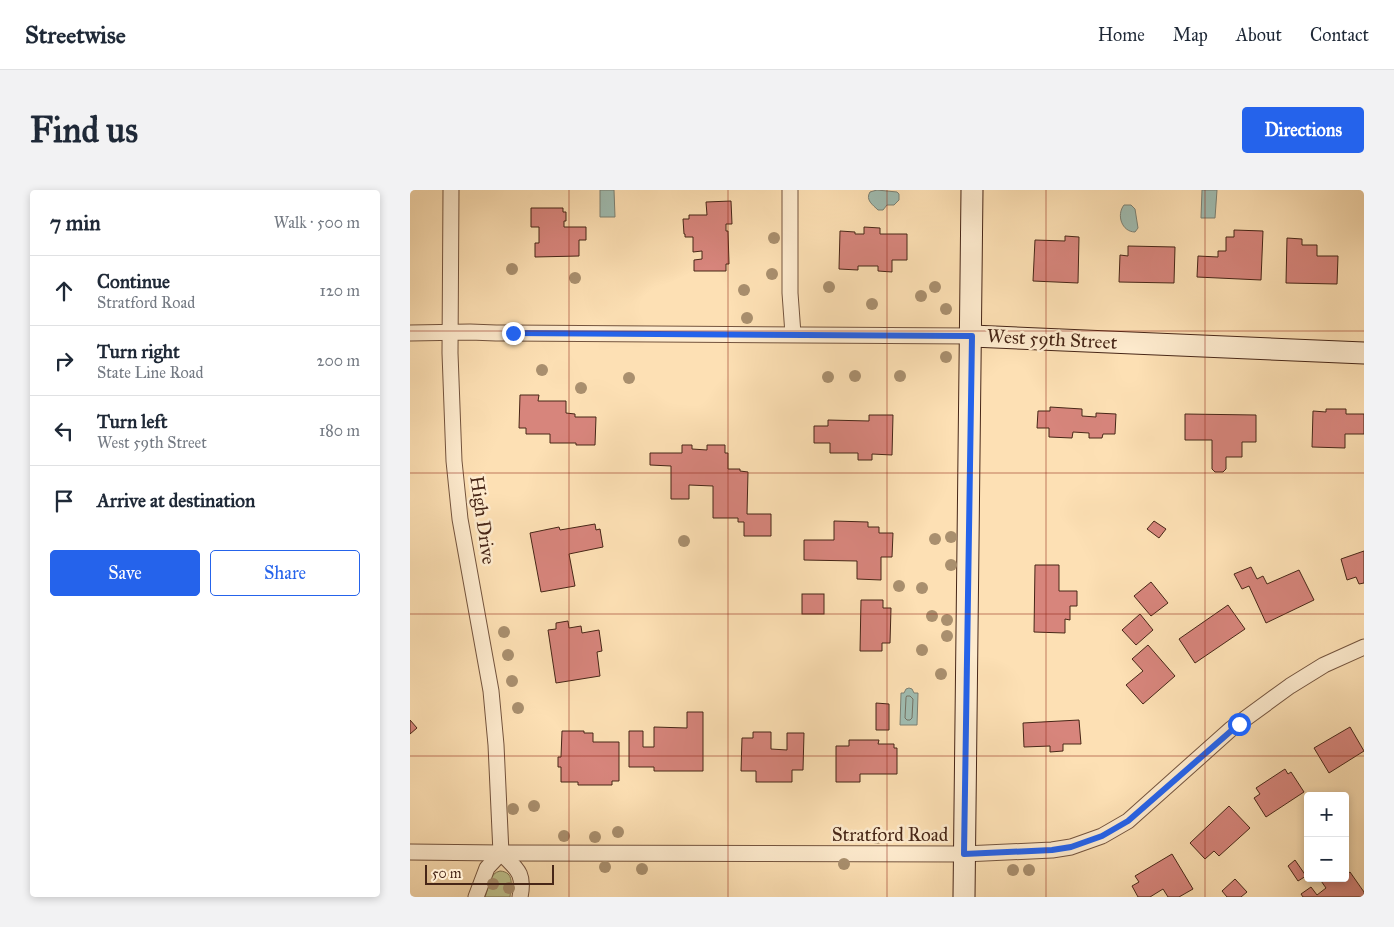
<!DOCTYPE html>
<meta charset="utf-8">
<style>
:root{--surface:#fff;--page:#f2f2f3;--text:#1f2937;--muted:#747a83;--line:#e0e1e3;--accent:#2563eb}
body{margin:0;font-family:"IM FELL Great Primer",serif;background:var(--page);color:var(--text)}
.controls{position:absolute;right:15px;bottom:15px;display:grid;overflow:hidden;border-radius:5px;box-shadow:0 2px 8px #0003}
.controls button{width:45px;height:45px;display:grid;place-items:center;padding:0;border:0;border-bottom:1px solid var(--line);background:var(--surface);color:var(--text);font:25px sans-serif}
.scale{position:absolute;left:15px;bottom:12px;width:129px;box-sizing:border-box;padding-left:5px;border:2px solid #472617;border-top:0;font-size:14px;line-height:18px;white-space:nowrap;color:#472617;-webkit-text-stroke:4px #feebce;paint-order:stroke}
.stop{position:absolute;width:15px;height:15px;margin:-11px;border:4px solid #2563eb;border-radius:50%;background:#fff}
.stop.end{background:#2563eb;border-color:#fff;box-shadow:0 1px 5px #0008}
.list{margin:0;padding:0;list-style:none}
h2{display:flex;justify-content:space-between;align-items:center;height:65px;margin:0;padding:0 20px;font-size:21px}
h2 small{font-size:16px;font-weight:400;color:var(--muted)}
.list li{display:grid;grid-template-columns:32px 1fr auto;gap:15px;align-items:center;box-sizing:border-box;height:70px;padding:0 20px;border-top:1px solid var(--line)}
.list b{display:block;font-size:19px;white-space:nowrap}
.list p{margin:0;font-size:16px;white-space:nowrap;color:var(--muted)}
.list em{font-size:16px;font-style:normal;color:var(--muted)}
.actions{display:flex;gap:10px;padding:15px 20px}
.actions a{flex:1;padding:11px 0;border:1px solid var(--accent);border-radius:5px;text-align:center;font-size:18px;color:var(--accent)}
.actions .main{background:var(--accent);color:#fff}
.icon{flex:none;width:28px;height:28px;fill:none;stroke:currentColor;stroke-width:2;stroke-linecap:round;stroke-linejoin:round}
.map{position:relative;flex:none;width:954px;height:707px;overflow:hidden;border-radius:5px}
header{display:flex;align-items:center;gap:30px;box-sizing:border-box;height:70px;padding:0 25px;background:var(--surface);border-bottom:1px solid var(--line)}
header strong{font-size:24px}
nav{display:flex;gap:28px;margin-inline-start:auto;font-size:18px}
.intro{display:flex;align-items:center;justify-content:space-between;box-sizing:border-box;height:120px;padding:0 30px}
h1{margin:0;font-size:35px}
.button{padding:12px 22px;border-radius:5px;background:var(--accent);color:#fff;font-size:18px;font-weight:700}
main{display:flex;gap:30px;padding:0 30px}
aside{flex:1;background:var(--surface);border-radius:5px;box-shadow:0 2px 8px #0003}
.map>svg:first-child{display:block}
</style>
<header>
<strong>Streetwise</strong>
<nav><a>Home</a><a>Map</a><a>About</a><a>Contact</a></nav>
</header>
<div class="intro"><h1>Find us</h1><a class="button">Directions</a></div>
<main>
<aside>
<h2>7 min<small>Walk · 500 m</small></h2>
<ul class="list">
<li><svg class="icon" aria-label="ahead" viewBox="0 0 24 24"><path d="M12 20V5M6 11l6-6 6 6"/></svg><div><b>Continue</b><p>Stratford Road</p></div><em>120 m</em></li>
<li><svg class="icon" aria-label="right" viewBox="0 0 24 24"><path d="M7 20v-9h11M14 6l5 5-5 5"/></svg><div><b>Turn right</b><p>State Line Road</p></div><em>200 m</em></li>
<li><svg class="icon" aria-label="left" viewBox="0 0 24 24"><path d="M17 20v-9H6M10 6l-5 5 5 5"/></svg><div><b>Turn left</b><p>West 59th Street</p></div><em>180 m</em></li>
<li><svg class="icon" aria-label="arrive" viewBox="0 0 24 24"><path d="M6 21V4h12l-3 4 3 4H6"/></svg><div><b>Arrive at destination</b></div></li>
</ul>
<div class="actions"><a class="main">Save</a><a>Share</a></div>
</aside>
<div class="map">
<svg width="954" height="707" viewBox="0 0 954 707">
<rect width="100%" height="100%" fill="#fde0b4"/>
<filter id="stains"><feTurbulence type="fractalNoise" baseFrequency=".004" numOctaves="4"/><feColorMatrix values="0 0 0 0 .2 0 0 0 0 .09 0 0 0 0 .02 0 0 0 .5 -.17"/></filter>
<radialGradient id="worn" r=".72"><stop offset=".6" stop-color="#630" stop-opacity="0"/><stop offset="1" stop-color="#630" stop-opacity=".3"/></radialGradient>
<!-- green -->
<path fill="#bfc28d" stroke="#837452" d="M 90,681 C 105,682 101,696 100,707 L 75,707 C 79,697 79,683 90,681 Z"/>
<!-- water -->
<g fill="#a0bdb2" stroke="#7c8174">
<path d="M 190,0 L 204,0 L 205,27 L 190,27 Z"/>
<path d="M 467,0 L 487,2 L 489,4 L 489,10 L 484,15 L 477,15 L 473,20 L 468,20 C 463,15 455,10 460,2 Z"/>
<path d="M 792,0 L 807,0 L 805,28 L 791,28 Z"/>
<path d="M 714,15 L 721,15 L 725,19 L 728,38 L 725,42 C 712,42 706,25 714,15 Z"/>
<path d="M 499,498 L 502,499 L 504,503 L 508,503 L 507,535 L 490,535 L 491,503 L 494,503 L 496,499 Z"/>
</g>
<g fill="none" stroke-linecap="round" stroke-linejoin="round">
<!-- shore -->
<path stroke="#747264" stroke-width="1" d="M 497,506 L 500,506 L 503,509 L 502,528 L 500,530 L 497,530 L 495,528 L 496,508 Z"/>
</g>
<!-- building -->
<g fill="#d7857c" stroke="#472617">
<path d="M 321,11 L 322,34 L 316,34 L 316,41 L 318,41 L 319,74 L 316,74 L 316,81 L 284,81 L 284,70 L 292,69 L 292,61 L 283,62 L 283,47 L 275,47 L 275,44 L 274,44 L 273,29 L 279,29 L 279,25 L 297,25 L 296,12 Z"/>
<path d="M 121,18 L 153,18 L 153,22 L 156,22 L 156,31 L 154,31 L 154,37 L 176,37 L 176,50 L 169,50 L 169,66 L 125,67 L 125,53 L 129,53 L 129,37 L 121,37 Z"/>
<path d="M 454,37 L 470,38 L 470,44 L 497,44 L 497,70 L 482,70 L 482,82 L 468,81 L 468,76 L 448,76 L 448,80 L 429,79 L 430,41 L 445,42 L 445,44 L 454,44 Z"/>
<path d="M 824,40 L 853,41 L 851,90 L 787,87 L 788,66 L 808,67 L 808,61 L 816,61 L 816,47 L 824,47 Z"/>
<path d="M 655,46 L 669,47 L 668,93 L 623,91 L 625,50 L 655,51 Z"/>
<path d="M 877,48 L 892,49 L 892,55 L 907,55 L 907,66 L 928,66 L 927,94 L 876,93 Z"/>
<path d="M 718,56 L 765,57 L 764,93 L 709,92 L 710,65 L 718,66 Z"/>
<path d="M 110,205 L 129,205 L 128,211 L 156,211 L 156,223 L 165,224 L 165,227 L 186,227 L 185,255 L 166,255 L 166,253 L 140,253 L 140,244 L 116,244 L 116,238 L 109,238 Z"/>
<path d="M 640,217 L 672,219 L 672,226 L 686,227 L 686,223 L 706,224 L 705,244 L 693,244 L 692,248 L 679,248 L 679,243 L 663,242 L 662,248 L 639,247 L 639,238 L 627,238 L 628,221 L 640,221 Z"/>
<path d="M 916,219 L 936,219 L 936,224 L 954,224 L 954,244 L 935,244 L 935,258 L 902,257 L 903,221 L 916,222 Z"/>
<path d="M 775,224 L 846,225 L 846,252 L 832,252 L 832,267 L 816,267 L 816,279 L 813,282 L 805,282 L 802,279 L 802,250 L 775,250 Z"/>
<path d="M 459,225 L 483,225 L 482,265 L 462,264 L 462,270 L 448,270 L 448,263 L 420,263 L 420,253 L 404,253 L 404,236 L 418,236 L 418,230 L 459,231 Z"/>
<path d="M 272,255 L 282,255 L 282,259 L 297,260 L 297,255 L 315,255 L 315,263 L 318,263 L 318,279 L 330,279 L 330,281 L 338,282 L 337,324 L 361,324 L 361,346 L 334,346 L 334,332 L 328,332 L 328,328 L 303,328 L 303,296 L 279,295 L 279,309 L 261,309 L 261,276 L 240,275 L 240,263 L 272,263 Z"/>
<path d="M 424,331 L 458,332 L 458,337 L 469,337 L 469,343 L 483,343 L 482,367 L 471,367 L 471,390 L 447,389 L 447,371 L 394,370 L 394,350 L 424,350 Z"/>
<path d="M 744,331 L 756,339 L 749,348 L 737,339 Z"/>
<path d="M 185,334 L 186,340 L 190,339 L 193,357 L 159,364 L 165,396 L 131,402 L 120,343 L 149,337 L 150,340 Z"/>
<path d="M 954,361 L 954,393 L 949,394 L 946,387 L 937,390 L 931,369 Z"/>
<path d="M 625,375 L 649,375 L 649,401 L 667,401 L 667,416 L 660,416 L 660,430 L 655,429 L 655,443 L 624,442 Z"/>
<path d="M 841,377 L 847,389 L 853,386 L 857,394 L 889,380 L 904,410 L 856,433 L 839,396 L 832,399 L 824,384 Z"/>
<path d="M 741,392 L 758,413 L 741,426 L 724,406 Z"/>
<rect x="392" y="404" width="22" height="20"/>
<path d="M 451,410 L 473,410 L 473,418 L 481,418 L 480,453 L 472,453 L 472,461 L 450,461 Z"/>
<path d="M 818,415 L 835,439 L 785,473 L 769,449 Z"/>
<path d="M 730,424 L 743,440 L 726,455 L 712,440 Z"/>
<path d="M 158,431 L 159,438 L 171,436 L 172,443 L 189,440 L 192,461 L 187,462 L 190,486 L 146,493 L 138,440 L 146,439 L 146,433 Z"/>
<path d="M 738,455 L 765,486 L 733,514 L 716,495 L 733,481 L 722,469 Z"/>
<path d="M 466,513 L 479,514 L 479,540 L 466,540 Z"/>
<path d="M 277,522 L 293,522 L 293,581 L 244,581 L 244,577 L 219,577 L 219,541 L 233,541 L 233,557 L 244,557 L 244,537 L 277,538 Z"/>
<path d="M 0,530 L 7,538 L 0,544 Z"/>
<path d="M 669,530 L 671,554 L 653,554 L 653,561 L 640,562 L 640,556 L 614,557 L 613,533 Z"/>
<path d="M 940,537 L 954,561 L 919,583 L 904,558 Z"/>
<path d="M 152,541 L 174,541 L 174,543 L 183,543 L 183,552 L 209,552 L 209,591 L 202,591 L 202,595 L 168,595 L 168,592 L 151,592 L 151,577 L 148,577 L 148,567 L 151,567 Z"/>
<path d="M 343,542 L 361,542 L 361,559 L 377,560 L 377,543 L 394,543 L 393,580 L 382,580 L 382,592 L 346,592 L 346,581 L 331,581 L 332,548 L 343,548 Z"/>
<path d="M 439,550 L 469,550 L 468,554 L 484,554 L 484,558 L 487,558 L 487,584 L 450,584 L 450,592 L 426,592 L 426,556 L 439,556 Z"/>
<path d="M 875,579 L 878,584 L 881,582 L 894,602 L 856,627 L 844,608 L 850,604 L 846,598 Z"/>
<path d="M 819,616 L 840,638 L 809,666 L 804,661 L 795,669 L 780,653 Z"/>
<path d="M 762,664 L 783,699 L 769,707 L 758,707 L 753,699 L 740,707 L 728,707 L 722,696 L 729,692 L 725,686 Z"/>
<path d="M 885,670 L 896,686 L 888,691 L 878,676 Z"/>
<path d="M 940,682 L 954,702 L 954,707 L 893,707 L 891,704 L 901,697 L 907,705 L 916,698 L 909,688 L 935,688 L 935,686 Z"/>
<path d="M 825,689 L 837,702 L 831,707 L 817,707 L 812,701 Z"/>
</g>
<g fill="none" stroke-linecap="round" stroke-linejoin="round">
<!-- street casing -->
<g stroke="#74543e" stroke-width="17">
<g id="street">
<path d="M 41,0 L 40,163 L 44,271 L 50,329 L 81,501 L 86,555 L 91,663 C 107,679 115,683 110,707"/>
<path d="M 380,0 L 380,103 L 383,144"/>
<path d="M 0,143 L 60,142 L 86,143 L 562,146"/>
<path d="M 0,662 L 91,663 L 554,664 L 642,660 L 661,657 L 692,646 L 718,631 L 821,539 L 880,496 L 914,475 L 954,457"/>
<path d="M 66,707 L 77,678 L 91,663"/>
</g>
</g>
<!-- secondary casing -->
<g stroke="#472617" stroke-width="23">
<g id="secondary">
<path d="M 562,146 L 954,163"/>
<path d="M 554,707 L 562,0"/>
</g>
</g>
<!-- street -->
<use href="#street" stroke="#feebce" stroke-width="15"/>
<!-- secondary -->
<use href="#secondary" stroke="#feebce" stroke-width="21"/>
</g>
<!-- trees -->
<g fill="#a98f6e">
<circle cx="364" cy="48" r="6"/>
<circle cx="102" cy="79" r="6"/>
<circle cx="362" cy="84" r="6"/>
<circle cx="165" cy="88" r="6"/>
<circle cx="419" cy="97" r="6"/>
<circle cx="525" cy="97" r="6"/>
<circle cx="334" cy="100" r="6"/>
<circle cx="511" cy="106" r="6"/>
<circle cx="462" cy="114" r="6"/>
<circle cx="536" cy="119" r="6"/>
<circle cx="337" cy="128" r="6"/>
<circle cx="536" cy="167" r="6"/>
<circle cx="132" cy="180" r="6"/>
<circle cx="445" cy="186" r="6"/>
<circle cx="490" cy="186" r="6"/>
<circle cx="418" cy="187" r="6"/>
<circle cx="219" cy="188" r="6"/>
<circle cx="171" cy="198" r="6"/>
<circle cx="541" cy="347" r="6"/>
<circle cx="525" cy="349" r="6"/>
<circle cx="274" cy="351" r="6"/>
<circle cx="541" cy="375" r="6"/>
<circle cx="489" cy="396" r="6"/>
<circle cx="512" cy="398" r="6"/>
<circle cx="522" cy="426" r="6"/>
<circle cx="537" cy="430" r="6"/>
<circle cx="94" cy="442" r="6"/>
<circle cx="537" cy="446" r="6"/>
<circle cx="512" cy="460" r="6"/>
<circle cx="98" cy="465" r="6"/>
<circle cx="531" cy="484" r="6"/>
<circle cx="102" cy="491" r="6"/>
<circle cx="108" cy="518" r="6"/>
<circle cx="124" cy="616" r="6"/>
<circle cx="103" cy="619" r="6"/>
<circle cx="208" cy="642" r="6"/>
<circle cx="154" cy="646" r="6"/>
<circle cx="441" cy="646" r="6"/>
<circle cx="185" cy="647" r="6"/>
<circle cx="467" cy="648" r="6"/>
<circle cx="434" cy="674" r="6"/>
<circle cx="195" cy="677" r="6"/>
<circle cx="232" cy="679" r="6"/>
<circle cx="603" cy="680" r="6"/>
<circle cx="619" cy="680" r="6"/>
<circle cx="83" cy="694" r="6"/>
<circle cx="99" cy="698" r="6"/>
</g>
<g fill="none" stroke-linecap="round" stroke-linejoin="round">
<!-- route -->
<path stroke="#2563eb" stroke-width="6" d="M 103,143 L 562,146 L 554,664 L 642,660 L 661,657 L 692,646 L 718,631 L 829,534"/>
</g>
<!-- grid -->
<path fill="none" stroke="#8f2418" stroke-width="1" stroke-opacity="0.55" d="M 159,0 L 159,707M 318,0 L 318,707M 477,0 L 477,707M 636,0 L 636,707M 795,0 L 795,707M 0,141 L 954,141M 0,283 L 954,283M 0,424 L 954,424M 0,566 L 954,566"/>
<g text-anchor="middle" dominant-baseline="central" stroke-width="5" stroke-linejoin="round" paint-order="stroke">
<!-- street labels -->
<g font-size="19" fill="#472617" stroke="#feebce">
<text transform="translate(642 149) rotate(3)">West 59th Street</text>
<text transform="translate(73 330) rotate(82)">High Drive</text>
<text x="480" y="644">Stratford Road</text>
</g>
</g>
<rect width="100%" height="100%" filter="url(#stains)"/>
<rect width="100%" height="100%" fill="url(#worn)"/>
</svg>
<div class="controls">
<button>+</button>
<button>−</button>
</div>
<div class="scale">50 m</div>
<div class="stop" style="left:829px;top:534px"></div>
<div class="stop end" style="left:103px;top:143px"></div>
</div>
</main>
